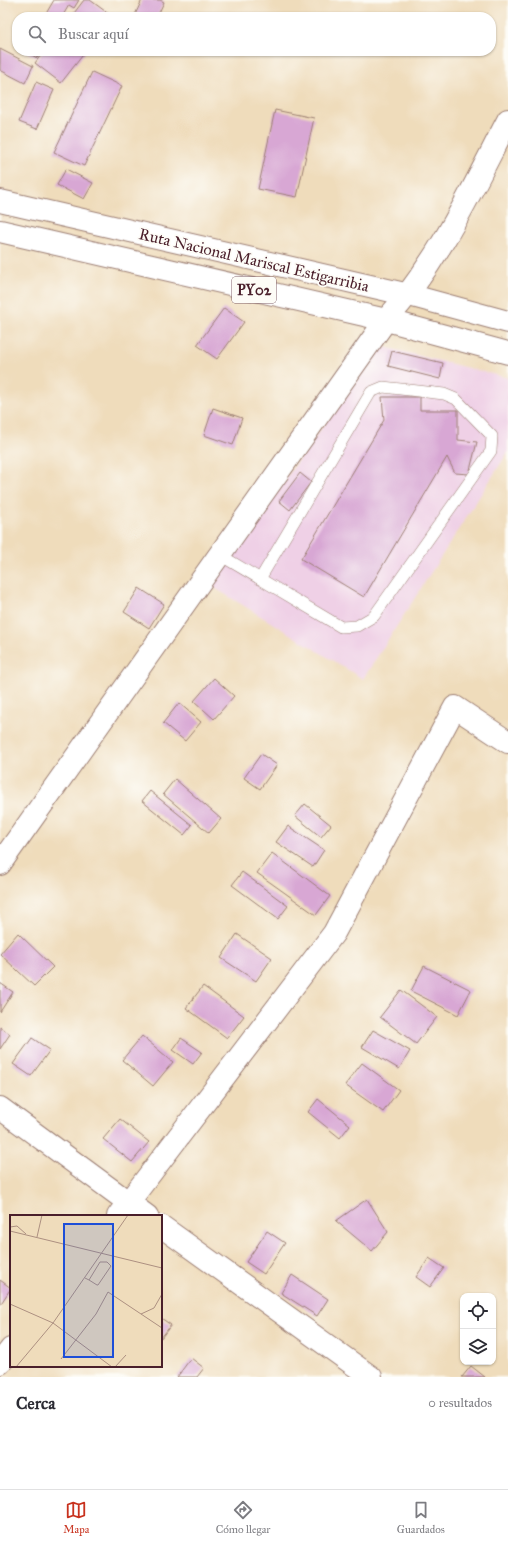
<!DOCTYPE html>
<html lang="es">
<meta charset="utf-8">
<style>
:root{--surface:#fff;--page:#f2f2f3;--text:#2b2b33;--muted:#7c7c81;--line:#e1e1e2;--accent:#c8321e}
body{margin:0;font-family:"IM FELL Great Primer",serif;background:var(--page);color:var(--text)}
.controls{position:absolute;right:12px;bottom:12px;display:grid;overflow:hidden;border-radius:8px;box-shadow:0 1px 3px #0004}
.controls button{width:36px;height:36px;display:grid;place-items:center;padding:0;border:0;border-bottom:1px solid var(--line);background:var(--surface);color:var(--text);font:20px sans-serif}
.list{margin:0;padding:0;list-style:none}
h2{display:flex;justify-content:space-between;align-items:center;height:52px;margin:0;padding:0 16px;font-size:17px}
h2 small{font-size:13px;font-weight:400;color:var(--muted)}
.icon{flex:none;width:22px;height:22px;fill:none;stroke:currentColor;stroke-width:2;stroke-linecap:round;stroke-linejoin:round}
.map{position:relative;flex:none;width:508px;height:1377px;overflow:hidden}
.search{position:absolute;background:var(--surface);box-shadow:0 1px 3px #0004;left:12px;right:12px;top:12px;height:44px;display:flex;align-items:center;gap:10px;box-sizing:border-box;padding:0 14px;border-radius:16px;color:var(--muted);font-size:15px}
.sheet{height:112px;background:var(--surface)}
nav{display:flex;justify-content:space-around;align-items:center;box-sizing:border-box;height:56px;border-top:1px solid var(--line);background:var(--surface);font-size:11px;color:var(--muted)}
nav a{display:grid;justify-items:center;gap:2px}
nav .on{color:var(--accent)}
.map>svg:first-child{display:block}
</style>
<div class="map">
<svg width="508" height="1377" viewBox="0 0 508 1377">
<rect width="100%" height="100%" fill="#fdfcf7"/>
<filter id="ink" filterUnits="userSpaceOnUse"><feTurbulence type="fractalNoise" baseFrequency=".025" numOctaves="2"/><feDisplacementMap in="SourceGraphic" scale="8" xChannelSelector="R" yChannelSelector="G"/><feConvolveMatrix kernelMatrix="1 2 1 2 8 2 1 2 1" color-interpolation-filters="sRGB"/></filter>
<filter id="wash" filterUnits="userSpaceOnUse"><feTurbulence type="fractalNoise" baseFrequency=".012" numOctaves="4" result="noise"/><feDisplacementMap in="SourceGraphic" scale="16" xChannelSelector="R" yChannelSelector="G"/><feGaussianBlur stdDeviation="0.9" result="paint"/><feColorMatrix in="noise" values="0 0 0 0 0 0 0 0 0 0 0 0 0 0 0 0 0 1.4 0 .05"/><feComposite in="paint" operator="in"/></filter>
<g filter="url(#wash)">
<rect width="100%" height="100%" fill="#efdcbb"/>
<!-- built -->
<path fill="#efd0e6" d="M 380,346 L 508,378 L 508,452 L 363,679 L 210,585 Z"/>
<g id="blocks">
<!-- building -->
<g fill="#d8a7d4">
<path d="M 54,0 L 79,0 L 74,8 L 69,5 L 62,17 L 44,17 Z"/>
<path d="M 84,0 L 90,0 L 113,17 L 71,17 Z"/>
<path d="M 142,0 L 160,0 L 164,2 L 157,17 L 134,17 Z"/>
<path d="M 0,49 L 33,66 L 25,83 L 0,70 Z"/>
<path d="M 25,51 L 42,51 L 37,58 Z"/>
<path d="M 44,51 L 86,51 L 61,83 L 35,63 Z"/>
<path d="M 92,72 L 122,86 L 84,166 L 54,152 Z"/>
<path d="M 36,82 L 54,90 L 37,129 L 19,122 Z"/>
<path d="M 275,110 L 314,118 L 297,197 L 258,189 Z"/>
<path d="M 66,169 L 93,183 L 84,199 L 57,185 Z"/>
<path d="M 224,308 L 244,322 L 217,359 L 197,345 Z"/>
<path d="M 392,351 L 443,363 L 440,379 L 388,366 Z"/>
<path d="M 382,397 L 420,397 L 420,410 L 458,410 L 458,440 L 477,442 L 469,474 L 455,473 L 447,457 L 364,597 L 301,559 L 384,420 Z"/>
<path d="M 213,408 L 242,418 L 233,445 L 204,435 Z"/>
<path d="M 300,473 L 311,482 L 290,510 L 279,501 Z"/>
<path d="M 139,588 L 164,604 L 149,628 L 124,612 Z"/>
<path d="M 214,678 L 234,696 L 214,719 L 194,701 Z"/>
<path d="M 179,703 L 201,722 L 185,741 L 163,723 Z"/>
<path d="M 261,754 L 277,765 L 260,789 L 244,778 Z"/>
<path d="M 175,779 L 221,819 L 209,833 L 163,794 Z"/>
<path d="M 150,791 L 192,825 L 184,835 L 142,801 Z"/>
<path d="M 305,804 L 331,825 L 321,837 L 295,816 Z"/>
<path d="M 288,826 L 324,850 L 313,867 L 276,842 Z"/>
<path d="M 272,853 L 330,896 L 316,915 L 257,873 Z"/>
<path d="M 242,872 L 288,906 L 278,919 L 232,885 Z"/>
<path d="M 18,933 L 53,967 L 34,986 L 0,954 Z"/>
<path d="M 237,934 L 272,958 L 256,981 L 221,958 Z"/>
<path d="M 424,966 L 471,990 L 458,1015 L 411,991 Z"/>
<path d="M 0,983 L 13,992 L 0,1012 Z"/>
<path d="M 203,986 L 244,1016 L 227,1038 L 186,1008 Z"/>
<path d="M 401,990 L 437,1017 L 416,1044 L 380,1017 Z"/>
<path d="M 0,1027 L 10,1034 L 0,1049 Z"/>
<path d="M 373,1030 L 410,1051 L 399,1069 L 362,1047 Z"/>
<path d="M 142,1036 L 173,1062 L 153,1086 L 122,1060 Z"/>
<path d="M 32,1038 L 50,1050 L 31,1076 L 13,1064 Z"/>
<path d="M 181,1038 L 202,1052 L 193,1064 L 173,1050 Z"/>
<path d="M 362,1063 L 399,1090 L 383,1112 L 345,1085 Z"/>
<path d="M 318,1099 L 350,1125 L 340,1138 L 308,1112 Z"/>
<path d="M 120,1119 L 149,1142 L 132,1162 L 103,1139 Z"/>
<path d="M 367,1199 L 388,1232 L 372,1251 L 336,1221 Z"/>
<path d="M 267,1231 L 285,1243 L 264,1274 L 246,1262 Z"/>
<path d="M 429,1258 L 444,1268 L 430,1287 L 416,1277 Z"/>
<path d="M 292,1275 L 328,1299 L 317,1316 L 281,1293 Z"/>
<path d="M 0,1280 L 11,1288 L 0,1305 Z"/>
<path d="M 161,1318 L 171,1325 L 161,1338 Z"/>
<path d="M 191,1358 L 204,1368 L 197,1377 L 177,1377 Z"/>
<path d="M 471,1366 L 485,1377 L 462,1377 Z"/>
</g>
</g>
</g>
<g filter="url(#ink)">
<use href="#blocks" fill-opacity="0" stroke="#9c7e73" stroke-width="1"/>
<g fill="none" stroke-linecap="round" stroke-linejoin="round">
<!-- lane casing -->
<g stroke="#9c7e73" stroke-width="12">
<path id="lane" d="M 220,555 L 341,627 L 357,626 L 374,616 L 491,451 L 492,436 L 456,399 L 444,394 L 383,387 L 371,392 L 260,579"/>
</g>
<!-- street casing -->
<g stroke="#9c7e73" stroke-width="24">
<g id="street">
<path d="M 0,864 L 386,320 C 439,262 472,189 508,120"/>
<path d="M 0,1108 L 147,1216"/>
<path d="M 118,1216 L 334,933 L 455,707 L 508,742"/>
<path d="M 161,1226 L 371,1377"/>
<path d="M 0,1363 L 11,1349"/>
</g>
</g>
<!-- highway casing -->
<g stroke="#9c7e73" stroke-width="24">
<g id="highway">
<path d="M 0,201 L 409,295 L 508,322"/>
<path d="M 0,231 L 386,320 L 508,353"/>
</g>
</g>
<!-- lane -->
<use href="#lane" stroke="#fff" stroke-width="11"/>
<!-- street -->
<use href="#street" stroke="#fff" stroke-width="22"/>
<!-- highway -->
<use href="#highway" stroke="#fff" stroke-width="22"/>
</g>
</g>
<g text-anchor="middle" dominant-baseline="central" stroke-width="3.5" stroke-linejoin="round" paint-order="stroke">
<!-- shield labels -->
<rect fill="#fdfcf7" stroke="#806168" stroke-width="1" x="232" y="277" width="44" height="26" rx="3"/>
<g font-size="15" font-weight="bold" fill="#4a1f2b">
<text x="254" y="290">PY02</text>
</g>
<!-- street labels -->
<g font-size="16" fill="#4a1f2b" stroke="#fdfcf7">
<text transform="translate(254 260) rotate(13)">Ruta Nacional Mariscal Estigarribia</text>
</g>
</g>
<!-- overview -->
<g transform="translate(10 1215)">
<rect width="152" height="152" fill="#efdcbb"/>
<path fill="none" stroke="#ad9081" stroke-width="1" d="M 0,12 L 7,11 L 16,19M 0,16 L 152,53M 27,22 L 32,0M 75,63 L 79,65 L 87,70 L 88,70 L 101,51 L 97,47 L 90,47 L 79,65M 0,89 L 43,108 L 102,152M 131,99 L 144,93 L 152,79M 51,144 L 86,99 L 98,77 L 152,113M 6,152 L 43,108 L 118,0M 105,152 L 116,140"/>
<path fill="#1d4ed8" fill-opacity="0.15" stroke="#1d4ed8" stroke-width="2" d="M 54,9 L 103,9 L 103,142 L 54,142 Z"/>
<rect width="152" height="152" fill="none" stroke="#4a1f2b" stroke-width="2"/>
</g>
</svg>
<div class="controls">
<button><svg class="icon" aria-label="locate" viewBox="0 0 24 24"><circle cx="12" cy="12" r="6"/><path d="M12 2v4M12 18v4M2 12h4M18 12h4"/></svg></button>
<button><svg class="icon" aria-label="layers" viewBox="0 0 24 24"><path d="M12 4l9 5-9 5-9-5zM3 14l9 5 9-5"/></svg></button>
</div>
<div class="search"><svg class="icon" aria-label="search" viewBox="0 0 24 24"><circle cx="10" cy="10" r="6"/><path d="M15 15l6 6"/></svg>Buscar aquí</div>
</div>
<section class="sheet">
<h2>Cerca<small>0 resultados</small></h2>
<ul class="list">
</ul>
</section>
<nav>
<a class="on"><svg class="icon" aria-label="map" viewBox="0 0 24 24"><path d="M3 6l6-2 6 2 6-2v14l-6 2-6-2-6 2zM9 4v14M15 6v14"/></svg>Mapa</a>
<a><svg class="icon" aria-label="directions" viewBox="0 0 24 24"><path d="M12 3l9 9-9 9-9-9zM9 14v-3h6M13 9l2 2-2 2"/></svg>Cómo llegar</a>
<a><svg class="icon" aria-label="saved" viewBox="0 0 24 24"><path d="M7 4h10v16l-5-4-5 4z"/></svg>Guardados</a>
</nav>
